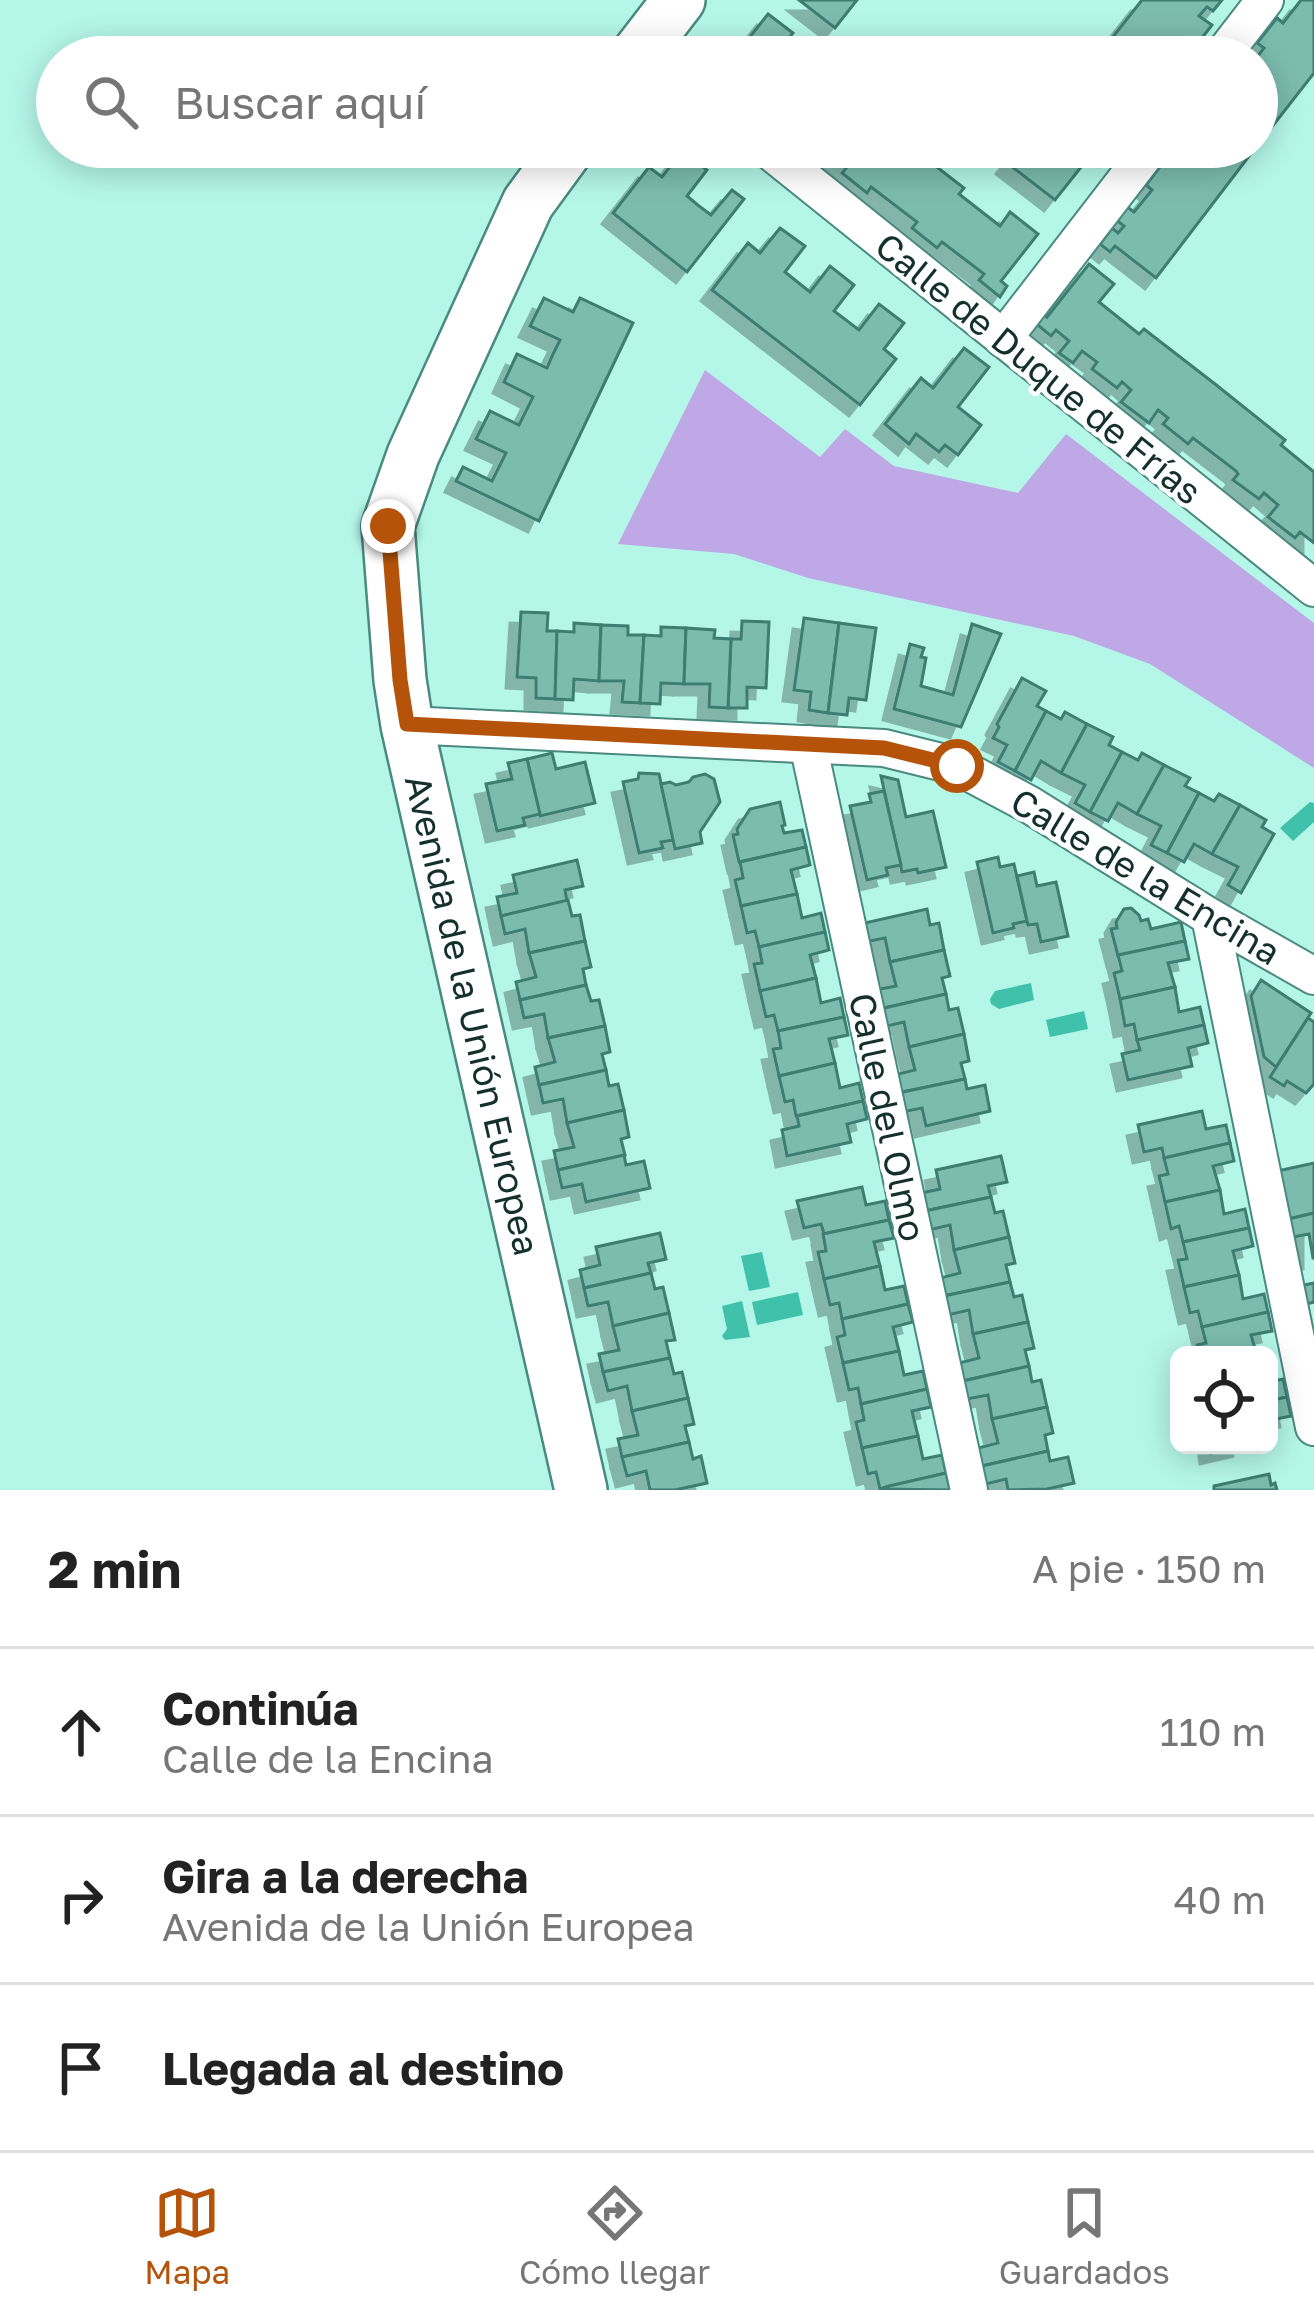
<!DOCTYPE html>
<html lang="es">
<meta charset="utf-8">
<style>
:root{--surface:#fff;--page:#f2f2f2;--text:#222;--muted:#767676;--line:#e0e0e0;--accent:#b45309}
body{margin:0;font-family:"Golos Text",sans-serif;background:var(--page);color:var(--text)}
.controls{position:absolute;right:36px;bottom:36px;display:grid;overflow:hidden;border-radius:18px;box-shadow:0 6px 30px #0003}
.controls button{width:108px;height:108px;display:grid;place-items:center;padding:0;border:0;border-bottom:3px solid var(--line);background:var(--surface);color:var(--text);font:60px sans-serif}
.stop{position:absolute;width:36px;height:36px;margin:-27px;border:9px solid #b45309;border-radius:50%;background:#fff}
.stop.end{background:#b45309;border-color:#fff;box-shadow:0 3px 12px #0008}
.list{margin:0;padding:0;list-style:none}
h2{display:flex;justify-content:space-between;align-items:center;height:156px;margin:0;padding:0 48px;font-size:51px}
h2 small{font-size:39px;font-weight:400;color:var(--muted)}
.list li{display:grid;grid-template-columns:78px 1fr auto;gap:36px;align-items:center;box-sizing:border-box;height:168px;padding:0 48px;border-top:3px solid var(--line)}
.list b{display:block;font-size:45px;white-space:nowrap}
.list p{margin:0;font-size:39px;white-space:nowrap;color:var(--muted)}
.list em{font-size:39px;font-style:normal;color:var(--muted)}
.icon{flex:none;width:66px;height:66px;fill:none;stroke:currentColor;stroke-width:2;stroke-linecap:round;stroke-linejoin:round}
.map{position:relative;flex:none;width:1314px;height:1490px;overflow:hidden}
.search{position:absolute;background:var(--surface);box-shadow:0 6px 30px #0003;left:36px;right:36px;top:36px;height:132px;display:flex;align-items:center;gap:30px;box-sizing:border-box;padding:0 42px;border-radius:66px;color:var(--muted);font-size:45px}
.sheet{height:660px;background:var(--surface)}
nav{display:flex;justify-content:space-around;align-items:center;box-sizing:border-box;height:168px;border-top:3px solid var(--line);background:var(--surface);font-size:33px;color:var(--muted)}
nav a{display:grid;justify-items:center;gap:6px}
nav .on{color:var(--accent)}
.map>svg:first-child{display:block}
</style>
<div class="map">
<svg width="1314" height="1490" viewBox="0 0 1314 1490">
<defs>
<filter id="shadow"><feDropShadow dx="-11" dy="11" stdDeviation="0" flood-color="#0004"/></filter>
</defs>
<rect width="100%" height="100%" fill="#b4f7e9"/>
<!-- green -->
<path fill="#bea8e6" d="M 705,370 L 820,457 L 845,429 L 894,466 L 1018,493 L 1066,434 L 1314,623 L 1314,768 L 1150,664 L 1074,636 L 808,578 L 734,554 L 618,544 Z"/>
<!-- water -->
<g fill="#3fc1ac">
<path d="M 1310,802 L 1314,803 L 1314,822 L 1293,841 L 1280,828 Z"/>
<path d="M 1031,983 L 1034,1000 L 999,1009 L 991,1004 L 990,999 L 995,991 Z"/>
<path d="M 1084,1011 L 1088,1029 L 1050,1037 L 1046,1020 Z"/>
<path d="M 762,1252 L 770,1287 L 749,1291 L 741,1256 Z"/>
<path d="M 798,1292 L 803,1315 L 757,1325 L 752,1302 Z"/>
<path d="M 742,1301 L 750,1337 L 725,1340 L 722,1336 L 727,1329 L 722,1306 Z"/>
</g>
<!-- building -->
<g fill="#7bbcaf" stroke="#3d7d72" stroke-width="3" filter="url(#shadow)">
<path d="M 799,0 L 857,0 L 835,28 Z"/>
<path d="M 1142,0 L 1222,0 L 1213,11 L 1207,7 L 1199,16 L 1212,25 L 1191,52 L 1179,43 L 1171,52 L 1177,57 L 1097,57 Z"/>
<path d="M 1301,0 L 1314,0 L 1314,73 L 1257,146 L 1257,57 L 1264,48 L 1257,43 L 1277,18 L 1283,23 Z"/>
<path d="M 768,14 L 793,33 L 778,52 L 784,57 L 734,57 Z"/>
<path d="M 821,147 L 911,147 L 964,188 L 959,194 L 1000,226 L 1010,212 L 1038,234 L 1001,281 L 1007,286 L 1000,297 L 979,280 L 984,274 L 942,242 L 937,248 L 912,228 L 917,222 L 871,187 L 867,193 L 842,173 L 847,167 Z"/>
<path d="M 1020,147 L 1097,147 L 1055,200 L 1007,163 Z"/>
<path d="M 1186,147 L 1256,147 L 1156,278 L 1115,246 L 1110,252 L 1100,244 L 1112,228 L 1118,233 L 1124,226 L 1111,216 L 1122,203 L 1134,212 L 1152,190 L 1146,185 L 1165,160 L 1172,165 Z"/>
<path d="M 682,151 L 707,170 L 687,196 L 699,206 L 711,215 L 732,190 L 744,199 L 687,272 L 613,213 L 649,167 L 662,177 Z"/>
<path d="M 780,228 L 805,246 L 785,272 L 810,292 L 830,266 L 854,285 L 834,311 L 859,330 L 879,304 L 904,323 L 884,349 L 896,359 L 860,405 L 712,290 L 748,243 L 760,253 Z"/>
<path d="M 1089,264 L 1114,284 L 1099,302 L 1139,334 L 1144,329 L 1215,384 L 1285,440 L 1281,445 L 1314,472 L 1314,543 L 1300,532 L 1295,538 L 1268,517 L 1278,505 L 1264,493 L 1259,499 L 1233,480 L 1238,474 L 1236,471 L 1193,438 L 1188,444 L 1163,424 L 1168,418 L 1158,410 L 1149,423 L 1121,402 L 1131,390 L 1122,382 L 1117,388 L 1092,369 L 1097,362 L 1082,351 L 1073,363 L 1059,353 L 1069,341 L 1056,330 L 1051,336 L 1034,322 L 1041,312 L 1047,317 Z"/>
<path d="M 544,298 L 573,312 L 580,298 L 633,323 L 539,521 L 456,481 L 463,467 L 492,481 L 506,453 L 476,439 L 490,411 L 519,425 L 533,397 L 504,382 L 517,354 L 547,368 L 553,354 L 560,340 L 530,326 Z"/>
<path d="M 964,348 L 989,367 L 958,407 L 981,425 L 958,455 L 945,445 L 939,452 L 916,434 L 909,444 L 885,424 L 921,378 L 933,388 Z"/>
<path d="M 521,612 L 548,613 L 547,631 L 557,631 L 555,699 L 536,698 L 536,678 L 517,677 Z"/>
<path d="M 804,618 L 839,623 L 828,713 L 809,710 L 811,692 L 794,690 Z"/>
<path d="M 742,621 L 769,622 L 766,688 L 747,687 L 747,708 L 728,708 L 731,639 L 741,639 Z"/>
<path d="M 574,623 L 601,625 L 599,681 L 574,679 L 573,700 L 555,699 L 557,631 L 574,632 Z"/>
<path d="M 839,623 L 876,628 L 866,700 L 849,698 L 847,715 L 828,713 Z"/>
<path d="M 972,624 L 1001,634 L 961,727 L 894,709 L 910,644 L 924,648 L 921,657 L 926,658 L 921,686 L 953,695 Z"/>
<path d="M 601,625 L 628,626 L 628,635 L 644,635 L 640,703 L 622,702 L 624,681 L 599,681 Z"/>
<path d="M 661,627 L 686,628 L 684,684 L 661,683 L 660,704 L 640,703 L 644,635 L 661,636 Z"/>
<path d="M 686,628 L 715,630 L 714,638 L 731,639 L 728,708 L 709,707 L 710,684 L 684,684 Z"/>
<path d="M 1022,678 L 1046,691 L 1037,706 L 1046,711 L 1015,771 L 998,762 L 1007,745 L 993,738 L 999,727 L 997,724 Z"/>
<path d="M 1046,711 L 1061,719 L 1065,712 L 1087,724 L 1061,773 L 1041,761 L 1031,780 L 1015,771 Z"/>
<path d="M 1087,724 L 1113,737 L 1109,745 L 1122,752 L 1090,812 L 1075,803 L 1085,785 L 1061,773 Z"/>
<path d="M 1122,752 L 1138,760 L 1142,753 L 1164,765 L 1137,814 L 1118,803 L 1108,821 L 1090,812 Z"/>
<path d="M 552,753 L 556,769 L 585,762 L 595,803 L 540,816 L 527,759 Z"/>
<path d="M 527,759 L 540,814 L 523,818 L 525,825 L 497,831 L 486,784 L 512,779 L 508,763 Z"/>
<path d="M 1164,765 L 1190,778 L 1185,786 L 1199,793 L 1167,853 L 1151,845 L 1161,826 L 1137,814 Z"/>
<path d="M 639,773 L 659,774 L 674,840 L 661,842 L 663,848 L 639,853 L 623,782 L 638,779 Z"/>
<path d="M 705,774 L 714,779 L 720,802 L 700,832 L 702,843 L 675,849 L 661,784 L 670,782 L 676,785 L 689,782 L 693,777 Z"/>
<path d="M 881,776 L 898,780 L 906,817 L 933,811 L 946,867 L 918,873 L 917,869 L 902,872 Z"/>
<path d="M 884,791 L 901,865 L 886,868 L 888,875 L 867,880 L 850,806 L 871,802 L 869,794 Z"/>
<path d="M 1199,793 L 1214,801 L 1219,794 L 1240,805 L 1212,854 L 1194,844 L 1184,862 L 1167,853 Z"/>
<path d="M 780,802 L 785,825 L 782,826 L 784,833 L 802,830 L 806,847 L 739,862 L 733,835 L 738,834 L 737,829 L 750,809 Z"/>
<path d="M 1240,805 L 1266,820 L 1262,827 L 1274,834 L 1241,893 L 1228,885 L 1238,867 L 1212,854 Z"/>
<path d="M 806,847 L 810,865 L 791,870 L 797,894 L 741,906 L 735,880 L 743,878 L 740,862 Z"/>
<path d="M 998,857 L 1000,867 L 1014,864 L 1027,921 L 1013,924 L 1014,928 L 993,933 L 977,862 Z"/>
<path d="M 577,860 L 583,886 L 565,890 L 567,901 L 501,916 L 497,897 L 517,893 L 513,875 Z"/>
<path d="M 1034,872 L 1037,886 L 1056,882 L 1068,936 L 1041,942 L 1037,924 L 1028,925 L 1017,876 Z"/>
<path d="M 797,894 L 802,918 L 821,913 L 825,932 L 759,947 L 755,931 L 747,933 L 741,906 Z"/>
<path d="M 568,900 L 572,916 L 580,915 L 585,941 L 529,953 L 525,929 L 505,934 L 501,916 Z"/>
<path d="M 1131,908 L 1139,915 L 1141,921 L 1148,919 L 1151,929 L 1181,922 L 1185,941 L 1118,956 L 1111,929 L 1117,928 L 1116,922 L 1124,909 Z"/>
<path d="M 927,909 L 930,925 L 939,923 L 944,950 L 890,962 L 885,938 L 865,942 L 860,924 Z"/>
<path d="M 825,932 L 829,950 L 810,955 L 816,978 L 760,991 L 754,964 L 762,963 L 759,947 Z"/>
<path d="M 585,941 L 591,967 L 583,969 L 586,985 L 520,1000 L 516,982 L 536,977 L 529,953 Z"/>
<path d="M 1185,941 L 1189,959 L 1168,963 L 1175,987 L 1120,999 L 1114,973 L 1122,971 L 1118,955 Z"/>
<path d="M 944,950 L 950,976 L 942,978 L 946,994 L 880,1009 L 875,990 L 896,986 L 890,962 Z"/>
<path d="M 816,978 L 821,1003 L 840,998 L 844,1017 L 778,1031 L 774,1015 L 766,1017 L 760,991 Z"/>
<path d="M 1261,980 L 1311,1013 L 1276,1067 L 1264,1057 L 1251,996 Z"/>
<path d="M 586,985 L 591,1001 L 599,1000 L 605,1026 L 548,1038 L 544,1014 L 524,1018 L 520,1000 Z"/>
<path d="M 1175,987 L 1179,1012 L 1200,1007 L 1204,1025 L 1137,1040 L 1134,1024 L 1125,1026 L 1120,999 Z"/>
<path d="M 946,994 L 949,1010 L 958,1008 L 964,1034 L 909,1047 L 904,1022 L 883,1027 L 880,1009 Z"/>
<path d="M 844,1017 L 848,1035 L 829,1039 L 835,1063 L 779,1076 L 773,1049 L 781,1048 L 778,1031 Z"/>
<path d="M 1308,1018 L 1314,1022 L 1314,1084 L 1306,1093 L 1287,1081 L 1284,1086 L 1270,1077 Z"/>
<path d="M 1204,1025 L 1208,1043 L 1188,1048 L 1192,1066 L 1128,1080 L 1122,1054 L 1140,1050 L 1137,1040 Z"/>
<path d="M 605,1026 L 610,1052 L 602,1054 L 606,1070 L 539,1085 L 535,1067 L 555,1062 L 548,1038 Z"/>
<path d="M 964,1034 L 969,1061 L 961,1063 L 965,1079 L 898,1093 L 894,1075 L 915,1070 L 909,1047 Z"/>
<path d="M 835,1063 L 840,1088 L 859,1083 L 863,1101 L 796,1116 L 793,1100 L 785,1102 L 779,1076 Z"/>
<path d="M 606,1070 L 609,1086 L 618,1084 L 624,1110 L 567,1123 L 563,1099 L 543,1103 L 539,1085 Z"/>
<path d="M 965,1079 L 967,1089 L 985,1085 L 990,1111 L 926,1126 L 922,1108 L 902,1112 L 898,1093 Z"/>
<path d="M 863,1101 L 867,1119 L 847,1124 L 851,1142 L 787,1156 L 782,1130 L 799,1126 L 797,1116 Z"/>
<path d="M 624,1110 L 629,1137 L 621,1139 L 625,1155 L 558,1170 L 554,1151 L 574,1147 L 567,1123 Z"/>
<path d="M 1202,1111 L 1206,1129 L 1226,1125 L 1230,1143 L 1164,1158 L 1162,1148 L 1144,1152 L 1138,1125 Z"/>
<path d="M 1230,1143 L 1234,1161 L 1213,1166 L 1220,1190 L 1165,1202 L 1159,1176 L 1168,1174 L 1164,1158 Z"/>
<path d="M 624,1155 L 626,1165 L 644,1161 L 650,1188 L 586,1202 L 582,1184 L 562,1188 L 558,1170 Z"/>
<path d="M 1001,1156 L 1007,1182 L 988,1186 L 991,1197 L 925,1211 L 921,1193 L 940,1189 L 936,1170 Z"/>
<path d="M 1314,1163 L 1314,1213 L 1284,1220 L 1273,1172 Z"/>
<path d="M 862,1187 L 866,1205 L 885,1201 L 889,1220 L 824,1234 L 821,1224 L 804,1228 L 797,1201 Z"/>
<path d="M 1220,1190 L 1224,1214 L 1245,1209 L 1249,1228 L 1183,1242 L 1179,1226 L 1171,1229 L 1165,1202 Z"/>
<path d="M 991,1197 L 995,1213 L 1003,1211 L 1009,1237 L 954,1250 L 950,1225 L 929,1230 L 925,1211 Z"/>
<path d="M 1314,1213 L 1314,1258 L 1313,1258 L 1309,1234 L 1288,1238 L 1284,1220 Z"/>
<path d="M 889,1220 L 894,1238 L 874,1242 L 880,1266 L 824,1279 L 818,1252 L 826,1251 L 823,1234 Z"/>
<path d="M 1249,1228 L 1253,1246 L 1233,1251 L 1239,1275 L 1184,1287 L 1178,1260 L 1187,1259 L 1183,1242 Z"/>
<path d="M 660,1233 L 666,1259 L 648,1263 L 651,1273 L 584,1288 L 580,1270 L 600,1265 L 596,1247 Z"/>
<path d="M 1009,1237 L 1015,1263 L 1006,1265 L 1010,1282 L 944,1296 L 940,1278 L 960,1273 L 954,1250 Z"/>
<path d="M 880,1266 L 885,1290 L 904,1286 L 908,1304 L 842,1319 L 839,1303 L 830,1305 L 824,1279 Z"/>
<path d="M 651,1273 L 655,1289 L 663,1287 L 669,1313 L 613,1326 L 608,1302 L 588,1306 L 584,1288 Z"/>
<path d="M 1239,1275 L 1243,1299 L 1264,1294 L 1268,1312 L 1202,1327 L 1198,1311 L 1190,1313 L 1184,1287 Z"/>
<path d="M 1010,1282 L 1014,1297 L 1022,1295 L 1028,1322 L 973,1334 L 969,1310 L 948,1315 L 944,1296 Z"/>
<path d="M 1314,1283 L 1314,1302 L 1303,1305 L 1299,1286 Z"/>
<path d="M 908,1304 L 913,1322 L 893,1327 L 899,1351 L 843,1363 L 837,1337 L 845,1335 L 842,1319 Z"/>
<path d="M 1268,1312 L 1272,1331 L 1251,1335 L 1257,1355 L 1199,1355 L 1197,1345 L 1206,1343 L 1202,1327 Z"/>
<path d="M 669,1313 L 675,1340 L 666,1341 L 670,1358 L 603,1372 L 599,1354 L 619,1350 L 613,1326 Z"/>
<path d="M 1028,1322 L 1034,1348 L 1025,1350 L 1029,1366 L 963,1381 L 959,1363 L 979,1358 L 973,1334 Z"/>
<path d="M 899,1351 L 904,1375 L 923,1371 L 927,1389 L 861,1404 L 858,1388 L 849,1390 L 843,1363 Z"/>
<path d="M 670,1358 L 674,1374 L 682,1372 L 688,1398 L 632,1411 L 627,1386 L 608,1391 L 603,1372 Z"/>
<path d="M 1029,1366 L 1032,1382 L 1041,1380 L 1047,1407 L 992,1419 L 988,1395 L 967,1399 L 963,1381 Z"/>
<path d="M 1283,1379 L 1287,1397 L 1269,1401 L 1269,1382 Z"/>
<path d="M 927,1389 L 931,1407 L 912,1411 L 918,1436 L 862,1448 L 856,1422 L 864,1420 L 861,1404 Z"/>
<path d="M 1287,1397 L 1291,1416 L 1271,1420 L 1275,1438 L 1269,1440 L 1269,1401 Z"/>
<path d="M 688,1398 L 694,1424 L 685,1426 L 689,1442 L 622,1457 L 618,1439 L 638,1435 L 632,1411 Z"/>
<path d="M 1047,1407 L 1053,1433 L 1045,1435 L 1048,1451 L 982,1466 L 978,1448 L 998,1443 L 992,1419 Z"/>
<path d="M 918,1436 L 923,1459 L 942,1455 L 946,1473 L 880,1489 L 876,1472 L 868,1474 L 862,1448 Z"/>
<path d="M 689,1442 L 693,1459 L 701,1456 L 707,1483 L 675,1490 L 650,1490 L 646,1471 L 627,1476 L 622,1457 Z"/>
<path d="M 1210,1445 L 1245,1445 L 1211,1453 Z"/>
<path d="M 1048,1451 L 1050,1461 L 1068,1457 L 1074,1483 L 1047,1489 L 1008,1490 L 1006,1479 L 986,1484 L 982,1466 Z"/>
<path d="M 946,1473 L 950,1490 L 880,1489 L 889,1486 Z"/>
<path d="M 1269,1474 L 1271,1485 L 1275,1483 L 1277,1490 L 1214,1490 L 1214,1486 Z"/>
</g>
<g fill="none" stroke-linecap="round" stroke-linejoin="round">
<!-- street casing -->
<g stroke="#4a8a7f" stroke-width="40">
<g id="street">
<path d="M 1221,57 L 1265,0"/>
<path d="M 765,147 L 1314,588"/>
<path d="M 1003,339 L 1151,147"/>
<path d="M 407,725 L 884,748 L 957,766 L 1030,805 L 1210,917 L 1314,976"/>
<path d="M 808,744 L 969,1490"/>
<path d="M 1210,917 L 1314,1427"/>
</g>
</g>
<!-- secondary casing -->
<g stroke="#4a8a7f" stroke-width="56">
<g id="secondary">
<path d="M 635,57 L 679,0"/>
<path d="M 569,147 L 528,203 L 413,455 L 388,526 L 400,680 L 407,725 L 581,1490"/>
</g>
</g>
<!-- street -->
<use href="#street" stroke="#fff" stroke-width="36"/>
<!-- secondary -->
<use href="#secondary" stroke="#fff" stroke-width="51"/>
</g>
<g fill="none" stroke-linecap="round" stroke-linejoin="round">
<!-- route -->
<path stroke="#b45309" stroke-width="15" d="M 388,526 L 400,680 L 407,724 L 884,748 L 957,766"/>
</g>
<g text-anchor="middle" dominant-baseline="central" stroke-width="9" stroke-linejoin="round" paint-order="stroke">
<!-- street labels -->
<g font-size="36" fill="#14302b" stroke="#fff">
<text transform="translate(1039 368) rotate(39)">Calle de Duque de Frías</text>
<text transform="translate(1146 876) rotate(31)">Calle de la Encina</text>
<text transform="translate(473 1015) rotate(77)">Avenida de la Unión Europea</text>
<text transform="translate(888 1117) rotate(78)">Calle del Olmo</text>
</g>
</g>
</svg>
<div class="controls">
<button><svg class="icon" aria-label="locate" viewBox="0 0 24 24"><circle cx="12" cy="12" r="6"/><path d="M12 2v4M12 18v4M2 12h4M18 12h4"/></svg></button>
</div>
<div class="stop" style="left:957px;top:766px"></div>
<div class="stop end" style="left:388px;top:526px"></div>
<div class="search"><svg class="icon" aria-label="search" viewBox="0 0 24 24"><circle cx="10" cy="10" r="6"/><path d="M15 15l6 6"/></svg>Buscar aquí</div>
</div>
<section class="sheet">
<h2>2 min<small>A pie · 150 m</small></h2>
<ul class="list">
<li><svg class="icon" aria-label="ahead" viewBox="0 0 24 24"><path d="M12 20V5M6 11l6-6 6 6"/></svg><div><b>Continúa</b><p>Calle de la Encina</p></div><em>110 m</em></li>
<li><svg class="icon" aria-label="right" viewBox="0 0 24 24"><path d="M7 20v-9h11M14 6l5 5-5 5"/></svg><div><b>Gira a la derecha</b><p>Avenida de la Unión Europea</p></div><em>40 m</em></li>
<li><svg class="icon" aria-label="arrive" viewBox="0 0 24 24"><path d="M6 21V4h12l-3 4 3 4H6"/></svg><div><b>Llegada al destino</b></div></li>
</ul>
</section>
<nav>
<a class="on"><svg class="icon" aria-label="map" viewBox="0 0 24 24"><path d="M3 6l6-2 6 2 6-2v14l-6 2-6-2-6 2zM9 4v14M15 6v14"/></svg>Mapa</a>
<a><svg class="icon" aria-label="directions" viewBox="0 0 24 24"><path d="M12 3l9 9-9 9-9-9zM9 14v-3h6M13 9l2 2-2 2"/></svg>Cómo llegar</a>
<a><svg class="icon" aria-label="saved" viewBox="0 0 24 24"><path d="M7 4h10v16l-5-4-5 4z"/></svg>Guardados</a>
</nav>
